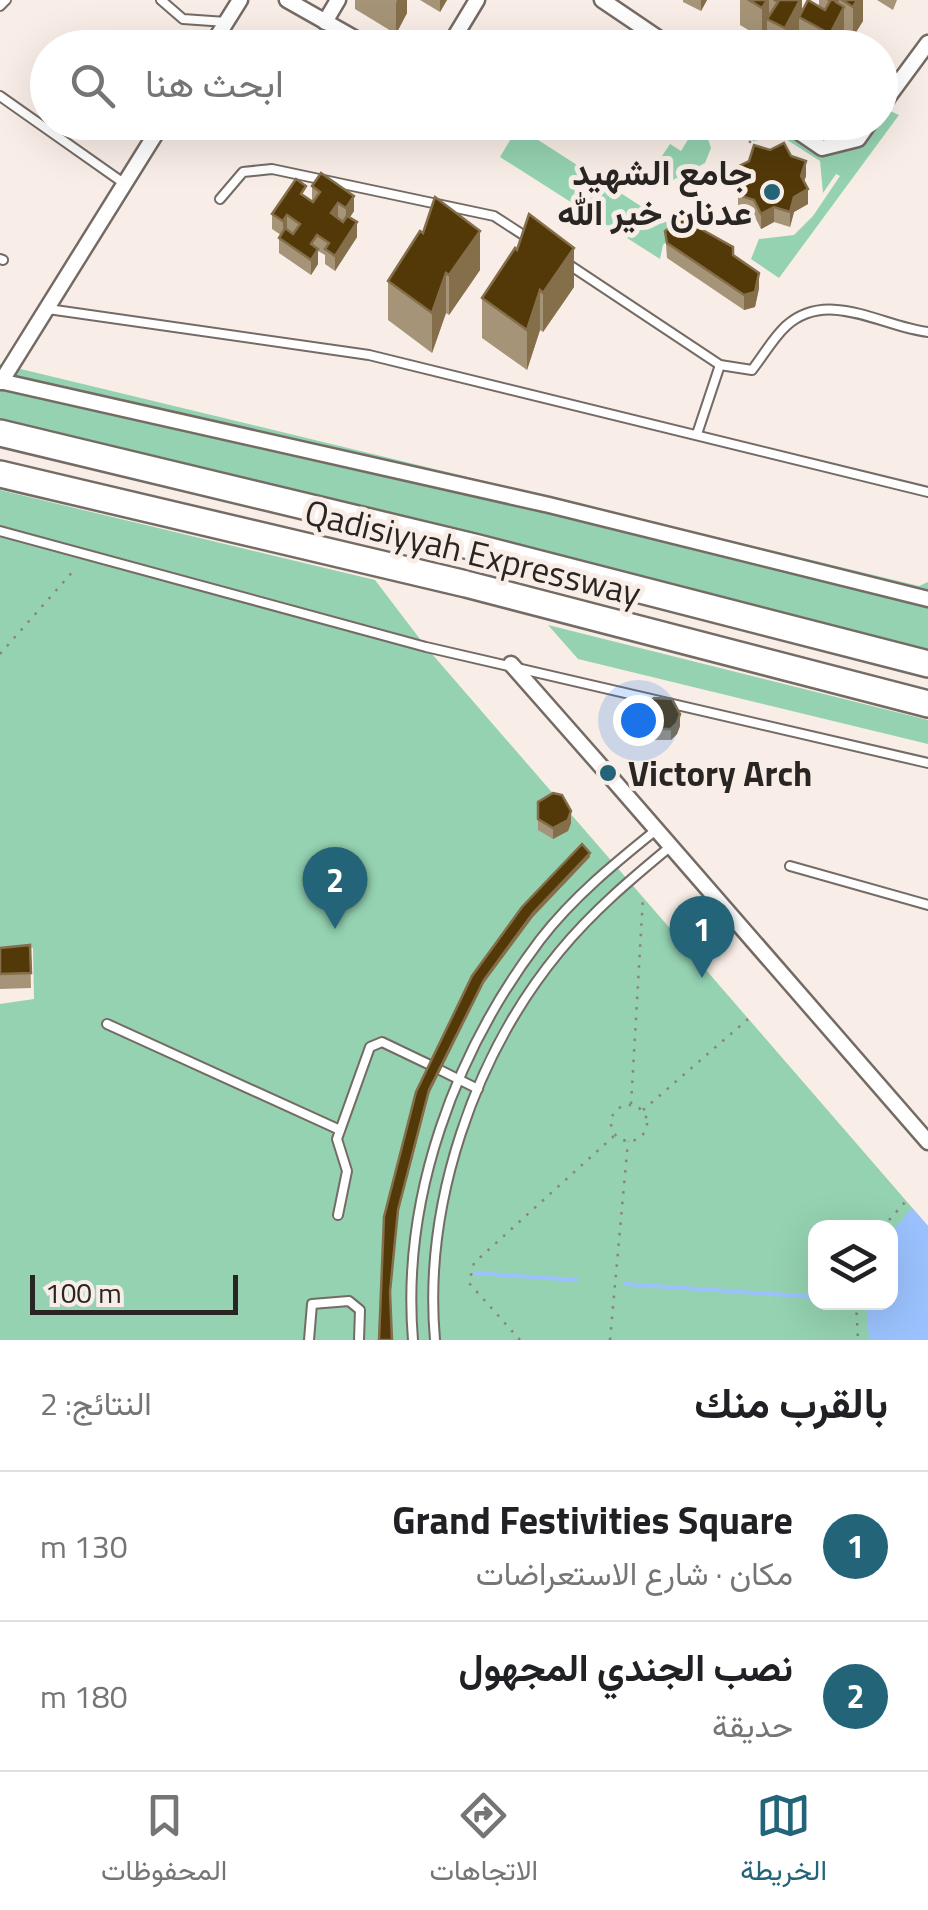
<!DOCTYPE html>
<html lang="ar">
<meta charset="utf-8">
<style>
:root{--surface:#fff;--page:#f6f6f6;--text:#202124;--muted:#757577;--line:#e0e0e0;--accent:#236478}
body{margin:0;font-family:"Titillium Web",Vazirmatn,sans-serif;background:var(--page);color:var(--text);direction:rtl}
.controls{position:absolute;right:30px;bottom:30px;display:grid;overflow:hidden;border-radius:20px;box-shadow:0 10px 40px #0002}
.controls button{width:90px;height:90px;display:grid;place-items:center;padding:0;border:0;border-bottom:2px solid var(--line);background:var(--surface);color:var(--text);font:50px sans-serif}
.scale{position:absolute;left:30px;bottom:25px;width:208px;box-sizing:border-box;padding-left:10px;border:5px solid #292522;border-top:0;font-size:28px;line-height:35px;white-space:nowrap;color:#292522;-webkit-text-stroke:8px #f9eee7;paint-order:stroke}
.you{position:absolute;left:638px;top:720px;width:35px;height:35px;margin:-25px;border:8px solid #fff;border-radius:50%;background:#1a73e8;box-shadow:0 0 0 15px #1a73e833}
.badge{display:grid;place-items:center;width:65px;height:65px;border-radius:50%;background:var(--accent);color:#fff;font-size:32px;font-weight:700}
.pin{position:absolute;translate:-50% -82px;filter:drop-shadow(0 2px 5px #0008)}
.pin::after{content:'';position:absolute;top:52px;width:35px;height:30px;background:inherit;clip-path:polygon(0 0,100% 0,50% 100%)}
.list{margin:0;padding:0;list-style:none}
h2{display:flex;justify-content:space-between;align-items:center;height:130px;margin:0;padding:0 40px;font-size:42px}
h2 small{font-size:32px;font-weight:400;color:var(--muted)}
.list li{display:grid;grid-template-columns:65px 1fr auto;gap:30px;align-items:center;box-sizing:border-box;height:150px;padding:0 40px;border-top:2px solid var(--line)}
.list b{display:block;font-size:38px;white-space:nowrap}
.list p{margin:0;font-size:32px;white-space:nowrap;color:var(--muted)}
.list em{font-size:32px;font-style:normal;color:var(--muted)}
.icon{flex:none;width:55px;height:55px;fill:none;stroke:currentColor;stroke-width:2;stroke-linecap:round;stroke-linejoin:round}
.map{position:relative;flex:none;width:928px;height:1340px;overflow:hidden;direction:ltr}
.search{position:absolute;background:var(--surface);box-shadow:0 10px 40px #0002;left:30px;right:30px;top:30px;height:110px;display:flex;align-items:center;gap:25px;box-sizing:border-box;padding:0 35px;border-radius:55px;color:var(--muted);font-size:38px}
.sheet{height:430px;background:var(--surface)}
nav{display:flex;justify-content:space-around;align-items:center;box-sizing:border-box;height:140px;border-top:2px solid var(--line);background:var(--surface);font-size:28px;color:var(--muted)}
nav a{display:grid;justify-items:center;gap:5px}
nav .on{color:var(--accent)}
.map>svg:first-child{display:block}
</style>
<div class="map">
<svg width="928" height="1340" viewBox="0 0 928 1340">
<rect width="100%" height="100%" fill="#f9eee7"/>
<!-- green -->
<g fill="#94d2b1" fill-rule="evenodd">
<path d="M 890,111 L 899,115 L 779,278 L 751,259 L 759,239 L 794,235 L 813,216 L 840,176 L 836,174 L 823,193 L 820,161 L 781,136 L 753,141 L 743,123 L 779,123 L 825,154 L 866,142 Z"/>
<path d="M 698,123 L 732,123 L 726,130 L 714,128 L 707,136 L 711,148 L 705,163 L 673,180 L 654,168 L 670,144 L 681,151 Z"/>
<path d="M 518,127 L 678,230 L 663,245 L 660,259 L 500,157 Z"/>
<path d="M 0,364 L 919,586 L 928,582 L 928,653 L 0,422 Z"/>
<path d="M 0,490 L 375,580 L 426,647 L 928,1226 L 928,1340 L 0,1340 L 0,1004 L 34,999 L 33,948 L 0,950 ZM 816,1228 L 890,1228 L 890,1302 L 816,1302 Z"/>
<path d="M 548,625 L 928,720 L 928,744 L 578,659 Z"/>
</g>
<!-- water -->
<path fill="#9bc2fe" d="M 912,1208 L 928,1226 L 928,1340 L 869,1340 L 866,1303 L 890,1302 L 891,1233 Z"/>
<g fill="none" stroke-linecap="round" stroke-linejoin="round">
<!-- stream -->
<g stroke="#9bc2fe" stroke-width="4">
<path d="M 475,1273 L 576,1280"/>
<path d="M 625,1284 L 816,1297"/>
</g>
<!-- service casing -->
<g stroke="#756b65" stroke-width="12">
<g id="service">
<path d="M 161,0 L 183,19 L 226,22"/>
<path d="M 0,6 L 6,0"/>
<path d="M 0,96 L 125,184"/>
<path d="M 220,199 L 243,172 L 272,169 L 494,216 L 531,240"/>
<path d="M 0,259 L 3,260"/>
<path d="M 568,264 L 720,365 L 752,370 C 763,356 773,338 786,326 C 828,288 882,327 928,332"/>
<path d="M 48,309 L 369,355 L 928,492"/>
<path d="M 697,434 L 720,365"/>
<path d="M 0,531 L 426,647 L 928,763"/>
<path d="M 790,866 L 928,905"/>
<path d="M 107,1024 L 340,1130"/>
<path d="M 440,1070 L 478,1089"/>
<path d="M 338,1215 L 347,1171 L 337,1139 L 370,1047 L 382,1042 L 428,1064"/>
<path d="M 309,1340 L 312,1304 L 349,1301 L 360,1310 L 359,1340"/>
<path d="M 413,1340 C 401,1198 455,1052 540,940 C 573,897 615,863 656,830"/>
<path d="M 435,1340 C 423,1205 474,1055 560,951 C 593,911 631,879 671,846"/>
</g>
</g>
<!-- minor casing -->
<g stroke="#756b65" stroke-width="19">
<g id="minor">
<path d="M 287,0 L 372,48"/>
<path d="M 602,0 L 673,48"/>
<path d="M 325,22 L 338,0"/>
<path d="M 210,48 L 240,0"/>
<path d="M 448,48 L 477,0"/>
<path d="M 880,108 L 928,43"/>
<path d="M 784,122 L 822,148 L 858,139 L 870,122"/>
<path d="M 0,381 L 549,505 L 928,599"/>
<path d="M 1,382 L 163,122"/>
<path d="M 511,664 L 607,773"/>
<path d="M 608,774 L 928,1142"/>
</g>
</g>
<!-- motorway casing -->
<g stroke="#756b65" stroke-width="30">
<g id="motorway">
<path d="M 0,433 L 474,547 L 928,664"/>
<path d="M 0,474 L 466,584 L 928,704"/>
</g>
</g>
<!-- path -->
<g stroke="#8b837e" stroke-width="2.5" stroke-dasharray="2.5 8" stroke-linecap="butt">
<path d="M 740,122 L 753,148"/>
<path d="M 0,654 L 75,569"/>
<path d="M 631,1104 L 643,898"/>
<circle cx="629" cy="1123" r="18"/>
<path d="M 643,1110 L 748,1019"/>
<path d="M 882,1228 L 906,1201"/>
<path d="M 856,1302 L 858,1340"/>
<path d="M 520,1340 L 469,1283 L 474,1263 L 615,1135"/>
<path d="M 610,1340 L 628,1141"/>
</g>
<!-- service -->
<use href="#service" stroke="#fff" stroke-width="8"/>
<!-- minor -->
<use href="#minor" stroke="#fff" stroke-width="14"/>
<!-- motorway -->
<use href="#motorway" stroke="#fff" stroke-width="25"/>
</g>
<!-- wall -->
<g fill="#a69478">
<path d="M 355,0 L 407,0 L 407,13 L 396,34 L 355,9 Z"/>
<path d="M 420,0 L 447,0 L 440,12 Z"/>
<path d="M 683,0 L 707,0 L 701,11 L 683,2 Z"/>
<path d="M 740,0 L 802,0 L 802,12 L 819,6 L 819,0 L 863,0 L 863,21 L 853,37 L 844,32 L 844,37 L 839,48 L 799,48 L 799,33 L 791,48 L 767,48 L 767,30 L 762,38 L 740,25 Z"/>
<path d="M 877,0 L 897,0 L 893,10 Z"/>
<path d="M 791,156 L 806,176 L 804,181 L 808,204 L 794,212 L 790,227 L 774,222 L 761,229 L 754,215 L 738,210 L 738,195 L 740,188 L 737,182 L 737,167 Z"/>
<path d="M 312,186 L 354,211 L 350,217 L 357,237 L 335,271 L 325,264 L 325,255 L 318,251 L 318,264 L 311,275 L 279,253 L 279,238 L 281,235 L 272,229 L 272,214 L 306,197 L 312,201 Z"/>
<path d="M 665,231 L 733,255 L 759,288 L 755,307 L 744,310 L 667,258 Z"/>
<path d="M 423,233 L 480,270 L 449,315 L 446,313 L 432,353 L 388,320 L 388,281 Z"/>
<path d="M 574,287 L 543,332 L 540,330 L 527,370 L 482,338 L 482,298 Z"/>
<path d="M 646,721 L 680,726 L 677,734 L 671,740 L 653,740 L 646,732 Z"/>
<path d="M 538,802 L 571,823 L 568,831 L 553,839 L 538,830 Z"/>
<path d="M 30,945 L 31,988 L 0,989 L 0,948 Z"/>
</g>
<!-- shaded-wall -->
<g fill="#856f4b">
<path d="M 397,0 L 407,0 L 407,13 L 396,34 L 396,3 Z"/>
<path d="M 440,0 L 447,0 L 440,12 Z"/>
<path d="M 701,0 L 707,0 L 701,11 Z"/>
<path d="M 766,0 L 769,0 L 769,19 L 767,19 L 767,30 L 762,38 L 762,8 Z"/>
<path d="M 800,0 L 802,0 L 802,19 L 799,17 L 799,33 L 791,48 L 785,48 L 785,28 Z"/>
<path d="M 838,0 L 839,16 L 844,7 L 844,37 L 839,48 L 830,48 L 830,34 Z"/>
<path d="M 857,0 L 863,0 L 863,21 L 853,37 L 853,7 Z"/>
<path d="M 806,161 L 806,176 L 801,191 L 801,176 Z"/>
<path d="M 808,189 L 808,204 L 794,212 L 790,227 L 790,212 L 794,197 Z"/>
<path d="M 354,196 L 354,211 L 346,223 L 346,208 Z"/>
<path d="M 338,203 L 338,218 L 331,213 Z"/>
<path d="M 774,207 L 774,222 L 761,229 L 761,214 Z"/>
<path d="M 287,215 L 287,230 L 283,236 L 283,221 Z"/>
<path d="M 357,222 L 357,237 L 335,271 L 335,256 Z"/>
<path d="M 480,231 L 480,270 L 449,315 L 449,275 Z"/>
<path d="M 574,248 L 574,287 L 543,332 L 543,293 Z"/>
<path d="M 318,249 L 318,264 L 311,275 L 311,260 Z"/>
<path d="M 446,273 L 446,313 L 432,353 L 432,313 Z"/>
<path d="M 759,273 L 759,288 L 755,307 L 744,310 L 744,295 Z"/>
<path d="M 540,290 L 540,330 L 527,370 L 527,330 Z"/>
<path d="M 680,714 L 680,726 L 677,734 L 671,740 L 671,729 Z"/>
<path d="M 571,811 L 571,823 L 568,831 L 553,839 L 553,828 Z"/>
<path d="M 590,853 L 590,857 L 533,917 L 484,983 L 429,1094 L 398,1214 L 429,1090 L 484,980 L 533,913 Z"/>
</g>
<!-- building -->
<g fill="#533908" stroke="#856f4b" stroke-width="2.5">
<path d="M 749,0 L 767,0 L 762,8 Z"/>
<path d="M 774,0 L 800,0 L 785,28 L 767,19 L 778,2 Z"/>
<path d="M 808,0 L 825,10 L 830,1 L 828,0 L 838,0 L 836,2 L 844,7 L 830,34 L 799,17 Z"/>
<path d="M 842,0 L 857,0 L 853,7 Z"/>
<path d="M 784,143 L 791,156 L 806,161 L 801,176 L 808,189 L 794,197 L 790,212 L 774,207 L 761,214 L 754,200 L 738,195 L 743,179 L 737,167 L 749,161 L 754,145 L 770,150 Z"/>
<path d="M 321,173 L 354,196 L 346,208 L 338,203 L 331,213 L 343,222 L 347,216 L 357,222 L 335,256 L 325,249 L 329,243 L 317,235 L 311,244 L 318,249 L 311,260 L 279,238 L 285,228 L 293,234 L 300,224 L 287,215 L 283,221 L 272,214 L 296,179 L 306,186 L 301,194 L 313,202 L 320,192 L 312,186 Z"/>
<path d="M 435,197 L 480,231 L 449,275 L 446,273 L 432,313 L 388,281 L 420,231 L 423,233 Z"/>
<path d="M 529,214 L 574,248 L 543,293 L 540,290 L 527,330 L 482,298 L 515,248 L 517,250 Z"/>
<path d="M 683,219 L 733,247 L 733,255 L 759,273 L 755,292 L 744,295 L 667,243 L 665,231 Z"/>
<path d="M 654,698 L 672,699 L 680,714 L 677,723 L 671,729 L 653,729 L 646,721 L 648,704 Z"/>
<path d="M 553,793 L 562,795 L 571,811 L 568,820 L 553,828 L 538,819 L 538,802 Z"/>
<path d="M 582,844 L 590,853 L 533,913 L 484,980 L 429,1090 L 398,1210 L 390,1292 L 392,1340 L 379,1340 L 384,1217 L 416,1092 L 472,976 L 522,907 Z"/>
<path d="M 30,945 L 31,973 L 0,974 L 0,948 Z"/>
</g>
<!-- markers -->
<g fill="#236478" stroke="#f9eee7" stroke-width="4">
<circle cx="772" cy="192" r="10"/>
<circle cx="608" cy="773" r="10"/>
</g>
<g text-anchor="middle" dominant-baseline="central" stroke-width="10" stroke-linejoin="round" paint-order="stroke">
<!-- poi labels -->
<g font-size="35" font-weight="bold" fill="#292522" stroke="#f9eee7" text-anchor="end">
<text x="752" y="172">جامع الشهيد<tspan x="752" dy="40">عدنان خير الله</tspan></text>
<text x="628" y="773" text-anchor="start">Victory Arch</text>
</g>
<!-- street labels -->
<g font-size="35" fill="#292522" stroke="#f9eee7">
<text transform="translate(473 552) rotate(14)">Qadisiyyah Expressway</text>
</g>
</g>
</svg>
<div class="controls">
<button><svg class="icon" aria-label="layers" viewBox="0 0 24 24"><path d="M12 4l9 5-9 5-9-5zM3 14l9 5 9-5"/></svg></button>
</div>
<div class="scale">100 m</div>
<div class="you"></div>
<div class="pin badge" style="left:702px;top:978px">1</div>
<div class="pin badge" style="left:335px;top:929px">2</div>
<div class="search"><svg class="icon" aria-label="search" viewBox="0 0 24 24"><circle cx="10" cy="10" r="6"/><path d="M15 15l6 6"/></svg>ابحث هنا</div>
</div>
<section class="sheet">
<h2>بالقرب منك<small>النتائج: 2</small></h2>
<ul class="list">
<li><span class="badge">1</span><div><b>Grand Festivities Square</b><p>مكان · شارع الاستعراضات</p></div><em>130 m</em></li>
<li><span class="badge">2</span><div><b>نصب الجندي المجهول</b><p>حديقة</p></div><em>180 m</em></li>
</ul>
</section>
<nav>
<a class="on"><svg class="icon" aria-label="map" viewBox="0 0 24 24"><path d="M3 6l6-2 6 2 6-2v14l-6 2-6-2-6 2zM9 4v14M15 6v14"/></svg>الخريطة</a>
<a><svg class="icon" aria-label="directions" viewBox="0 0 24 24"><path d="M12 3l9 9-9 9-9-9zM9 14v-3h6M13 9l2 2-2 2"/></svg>الاتجاهات</a>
<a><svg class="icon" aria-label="saved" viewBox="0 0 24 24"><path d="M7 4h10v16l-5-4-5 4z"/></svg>المحفوظات</a>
</nav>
